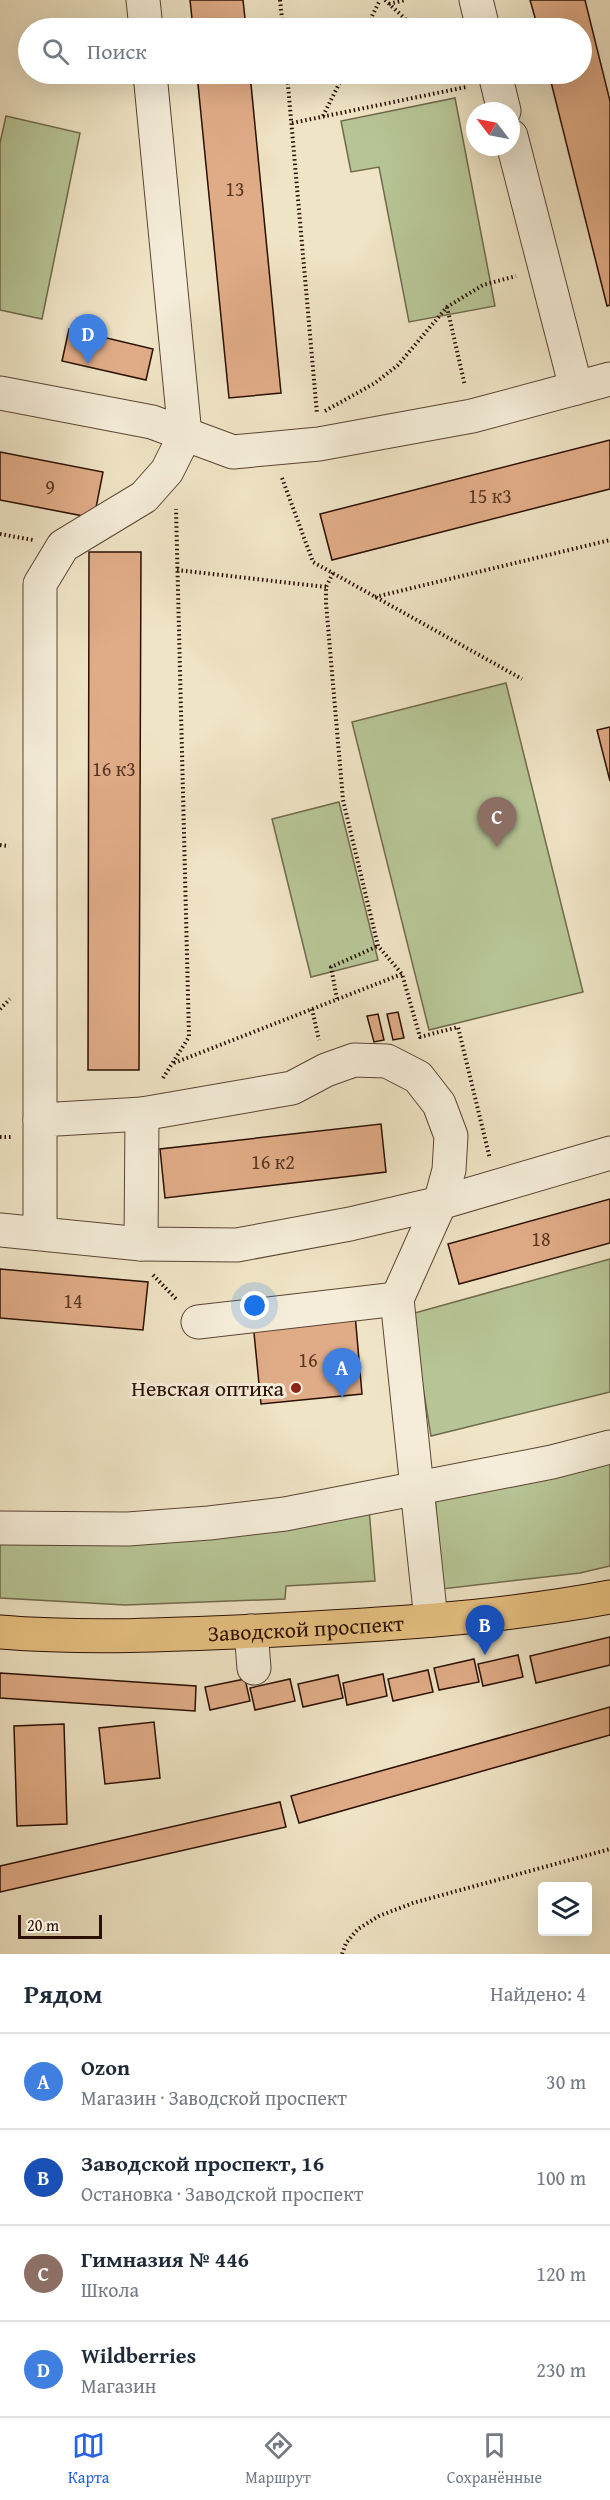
<!DOCTYPE html>
<html lang="ru">
<meta charset="utf-8">
<style>
:root{--surface:#fff;--page:#f2f2f3;--text:#1f2937;--muted:#747a83;--line:#e0e1e3;--accent:#2563eb}
body{margin:0;font-family:"Gentium Book Plus",serif;background:var(--page);color:var(--text)}
.controls{position:absolute;right:18px;bottom:18px;display:grid;overflow:hidden;border-radius:6px;box-shadow:0 6px 24px #0002}
.controls button{width:54px;height:54px;display:grid;place-items:center;padding:0;border:0;border-bottom:2px solid var(--line);background:var(--surface);color:var(--text);font:30px sans-serif}
.compass{position:absolute;left:466px;top:102px;width:54px;height:54px;border-radius:50%;background:var(--surface);box-shadow:0 6px 24px #0002;rotate:302deg}
.scale{position:absolute;left:18px;bottom:15px;width:84px;box-sizing:border-box;padding-left:6px;border:3px solid #2a0f02;border-top:0;font-size:16px;line-height:21px;white-space:nowrap;color:#2a0f02;-webkit-text-stroke:4px #f5edd9;paint-order:stroke}
.you{position:absolute;left:255px;top:1306px;width:21px;height:21px;margin:-15px;border:4px solid #fff;border-radius:50%;background:#1a73e8;box-shadow:0 0 0 9px #1a73e833}
.badge{display:grid;place-items:center;width:39px;height:39px;border-radius:50%;background:var(--accent);color:#fff;font-size:20px;font-weight:700}
.pin{position:absolute;translate:-50% -50px;filter:drop-shadow(0 2px 3px #0008)}
.pin::after{content:'';position:absolute;top:32px;width:21px;height:18px;background:inherit;clip-path:polygon(0 0,100% 0,50% 100%)}
.list{margin:0;padding:0;list-style:none}
h2{display:flex;justify-content:space-between;align-items:center;height:78px;margin:0;padding:0 24px;font-size:26px}
h2 small{font-size:20px;font-weight:400;color:var(--muted)}
.list li{display:grid;grid-template-columns:39px 1fr auto;gap:18px;align-items:center;box-sizing:border-box;height:96px;padding:0 24px;border-top:2px solid var(--line)}
.list b{display:block;font-size:22px;white-space:nowrap}
.list p{margin:0;font-size:20px;white-space:nowrap;color:var(--muted)}
.list em{font-size:20px;font-style:normal;color:var(--muted)}
.icon{flex:none;width:33px;height:33px;fill:none;stroke:currentColor;stroke-width:2;stroke-linecap:round;stroke-linejoin:round}
.map{position:relative;flex:none;width:610px;height:1954px;overflow:hidden}
.search{position:absolute;background:var(--surface);box-shadow:0 6px 24px #0002;left:18px;right:18px;top:18px;height:66px;display:flex;align-items:center;gap:15px;box-sizing:border-box;padding:0 21px;border-radius:33px;color:var(--muted);font-size:22px}
.sheet{height:462px;background:var(--surface)}
nav{display:flex;justify-content:space-around;align-items:center;box-sizing:border-box;height:84px;border-top:2px solid var(--line);background:var(--surface);font-size:16px;color:var(--muted)}
nav a{display:grid;justify-items:center;gap:3px}
nav .on{color:var(--accent)}
.map>svg:first-child{display:block}
</style>
<div class="map">
<svg width="610" height="1954" viewBox="0 0 610 1954">
<rect width="100%" height="100%" fill="#efe4c5"/>
<filter id="stains"><feTurbulence type="fractalNoise" baseFrequency=".00333" numOctaves="4"/><feColorMatrix values="0 0 0 0 .2 0 0 0 0 .09 0 0 0 0 .02 0 0 0 .5 -.17"/></filter>
<radialGradient id="worn" r=".72"><stop offset=".6" stop-color="#630" stop-opacity="0"/><stop offset="1" stop-color="#630" stop-opacity=".3"/></radialGradient>
<!-- green -->
<g fill="#b7c596" stroke="#706a4c" stroke-width="1.5">
<path d="M 455,98 L 495,306 L 409,322 L 379,167 L 351,172 L 341,121 Z"/>
<path d="M 6,116 L 80,133 L 42,319 L 0,310 L 0,143 Z"/>
<path d="M 506,683 L 583,992 L 429,1030 L 352,722 Z"/>
<path d="M 339,802 L 378,960 L 311,977 L 272,819 Z"/>
<path d="M 610,1259 L 610,1392 L 431,1436 L 411,1314 Z"/>
<path d="M 610,1458 L 610,1566 L 580,1573 L 442,1589 L 435,1496 Z"/>
<path d="M 369,1509 L 375,1581 L 286,1586 L 285,1599 L 125,1605 L 0,1598 L 0,1535 Z"/>
</g>
<!-- building -->
<g fill="#e0ac87" stroke="#2a0f02" stroke-width="1.5">
<path d="M 190,0 L 243,0 L 246,28 L 193,28 Z"/>
<path d="M 530,0 L 585,0 L 610,101 L 610,305 L 607,306 L 549,74 L 582,74 L 582,28 L 538,28 Z"/>
<path d="M 92,20 L 93,28 L 69,28 L 68,22 Z"/>
<path d="M 197,74 L 250,74 L 281,393 L 229,398 Z"/>
<path d="M 69,329 L 153,349 L 146,380 L 62,361 Z"/>
<path d="M 610,440 L 610,489 L 332,560 L 320,514 Z"/>
<path d="M 0,452 L 103,472 L 94,518 L 0,500 Z"/>
<path d="M 89,552 L 141,552 L 139,1070 L 88,1070 Z"/>
<path d="M 610,727 L 610,781 L 597,730 Z"/>
<path d="M 398,1012 L 404,1038 L 393,1040 L 387,1014 Z"/>
<path d="M 378,1014 L 384,1040 L 374,1042 L 367,1016 Z"/>
<path d="M 381,1124 L 386,1172 L 165,1198 L 160,1149 Z"/>
<path d="M 610,1199 L 610,1243 L 459,1284 L 448,1244 Z"/>
<path d="M 0,1269 L 148,1282 L 143,1330 L 0,1318 Z"/>
<path d="M 355,1314 L 362,1394 L 261,1404 L 253,1323 Z"/>
<path d="M 610,1637 L 610,1665 L 536,1683 L 530,1656 Z"/>
<path d="M 518,1655 L 523,1677 L 483,1686 L 478,1664 Z"/>
<path d="M 474,1659 L 479,1682 L 439,1690 L 434,1668 Z"/>
<path d="M 428,1670 L 433,1692 L 393,1701 L 388,1679 Z"/>
<path d="M 0,1673 L 196,1686 L 195,1711 L 0,1698 Z"/>
<path d="M 383,1674 L 387,1696 L 347,1705 L 343,1683 Z"/>
<path d="M 338,1675 L 343,1698 L 303,1707 L 298,1684 Z"/>
<path d="M 245,1679 L 250,1701 L 210,1710 L 205,1687 Z"/>
<path d="M 290,1679 L 295,1701 L 255,1710 L 250,1688 Z"/>
<path d="M 610,1707 L 610,1735 L 299,1823 L 291,1796 Z"/>
<path d="M 154,1722 L 160,1778 L 105,1784 L 99,1728 Z"/>
<path d="M 64,1724 L 67,1824 L 17,1826 L 14,1726 Z"/>
<path d="M 280,1802 L 286,1827 L 0,1892 L 0,1866 Z"/>
</g>
<g fill="none" stroke-linecap="round" stroke-linejoin="round">
<!-- minor casing -->
<g stroke="#5b4433" stroke-width="35">
<g id="minor">
<path d="M 143,0 L 146,28"/>
<path d="M 476,0 L 483,28"/>
<path d="M 495,74 L 504,111"/>
<path d="M 511,136 L 576,388"/>
<path d="M 0,393 L 152,422 L 233,452 L 319,444 L 472,416 L 610,379"/>
<path d="M 40,1120 L 40,584 L 63,546 L 144,497 L 167,471 L 185,435 L 150,74"/>
<path d="M 0,1230 L 141,1244 L 237,1245 L 350,1224 L 440,1203 L 449,1170 L 451,1136 L 439,1104 L 418,1077 L 387,1061 L 354,1060 L 326,1070 L 292,1088 L 142,1114 L 40,1120 L 40,1233"/>
<path d="M 141,1244 L 142,1114"/>
<path d="M 198,1322 L 397,1299"/>
<path d="M 0,1528 L 128,1529 L 209,1523 L 285,1514 L 552,1462 L 610,1447"/>
<path d="M 431,1620 L 397,1299 L 440,1203 L 610,1153"/>
<path d="M 251,1631 L 254,1668"/>
</g>
</g>
<!-- major casing -->
<g stroke="#2a0f02" stroke-width="35">
<g id="major">
<path id="s1" d="M 0,1632 C 86,1639 172,1635 258,1631 C 376,1625 494,1619 610,1597"/>
</g>
</g>
<!-- path -->
<g stroke="#2a0f02" stroke-width="4" stroke-dasharray="1.5 3" stroke-linecap="butt">
<path d="M 280,0 L 283,28"/>
<path d="M 385,0 L 415,28"/>
<path d="M 389,4 L 405,0"/>
<path d="M 366,28 L 380,0"/>
<path d="M 287,74 L 317,414"/>
<path d="M 323,116 L 344,74"/>
<path d="M 292,123 L 466,87"/>
<path d="M 447,307 L 465,386"/>
<path d="M 325,411 L 375,383 L 398,365 L 447,307 L 483,285 L 516,276"/>
<path d="M 282,478 L 313,562 L 522,679"/>
<path d="M 0,534 L 33,540"/>
<path d="M 177,570 L 326,587"/>
<path d="M 333,573 L 326,587 L 326,603 L 343,800 L 378,946 L 402,974 L 420,1037 L 458,1027 L 490,1159"/>
<path d="M 375,597 L 610,540"/>
<path d="M 0,845 L 9,846"/>
<path d="M 337,999 L 331,967 L 378,946"/>
<path d="M 0,1009 L 10,999"/>
<path d="M 312,1009 L 319,1040"/>
<path d="M 174,1063 L 402,974"/>
<path d="M 163,1078 L 189,1037 L 176,509"/>
<path d="M 0,1137 L 11,1137"/>
<path d="M 153,1275 L 177,1300"/>
<path d="M 342,1954 L 346,1943 L 358,1929 L 379,1916 L 413,1903 L 610,1849"/>
</g>
<!-- minor -->
<use href="#minor" stroke="#f5edd9" stroke-width="33"/>
<!-- major -->
<use href="#major" stroke="#e8c282" stroke-width="33"/>
</g>
<!-- markers -->
<circle fill="#8f2418" stroke="#f5edd9" stroke-width="2" cx="296" cy="1388" r="6"/>
<g text-anchor="middle" dominant-baseline="central" stroke-width="6" stroke-linejoin="round" paint-order="stroke">
<!-- number labels -->
<g font-size="20" fill="#583623">
<text x="235" y="188">13</text>
<text x="50" y="486">9</text>
<text x="490" y="495">15 к3</text>
<text x="114" y="768">16 к3</text>
<text x="273" y="1161">16 к2</text>
<text x="541" y="1238">18</text>
<text x="73" y="1300">14</text>
<text x="308" y="1359">16</text>
</g>
<!-- poi labels -->
<g font-size="22" fill="#2a0f02" stroke="#f5edd9" text-anchor="end">
<text x="284" y="1388">Невская оптика</text>
</g>
<!-- street labels -->
<g font-size="22" fill="#2a0f02" stroke="#f5edd9">
<text stroke="none"><textPath href="#s1" startOffset="306">Заводской проспект</textPath></text>
</g>
</g>
<rect width="100%" height="100%" filter="url(#stains)"/>
<rect width="100%" height="100%" fill="url(#worn)"/>
</svg>
<div class="controls">
<button><svg class="icon" aria-label="layers" viewBox="0 0 24 24"><path d="M12 4l9 5-9 5-9-5zM3 14l9 5 9-5"/></svg></button>
</div>
<svg class="compass" viewBox="-18 -18 36 36"><path d="M0-13l5 13h-10z" fill="#e53935"/><path d="M0 13l5-13h-10z" fill="#747a83"/></svg>
<div class="scale">20 m</div>
<div class="you"></div>
<div class="pin badge" style="left:342px;top:1398px;background:#3f7fe0">A</div>
<div class="pin badge" style="left:485px;top:1655px;background:#1a4fb4">B</div>
<div class="pin badge" style="left:497px;top:847px;background:#8d6e63">C</div>
<div class="pin badge" style="left:88px;top:364px;background:#3f7fe0">D</div>
<div class="search"><svg class="icon" aria-label="search" viewBox="0 0 24 24"><circle cx="10" cy="10" r="6"/><path d="M15 15l6 6"/></svg>Поиск</div>
</div>
<section class="sheet">
<h2>Рядом<small>Найдено: 4</small></h2>
<ul class="list">
<li><span class="badge" style="background:#3f7fe0">A</span><div><b>Ozon</b><p>Магазин · Заводской проспект</p></div><em>30 m</em></li>
<li><span class="badge" style="background:#1a4fb4">B</span><div><b>Заводской проспект, 16</b><p>Остановка · Заводской проспект</p></div><em>100 m</em></li>
<li><span class="badge" style="background:#8d6e63">C</span><div><b>Гимназия № 446</b><p>Школа</p></div><em>120 m</em></li>
<li><span class="badge" style="background:#3f7fe0">D</span><div><b>Wildberries</b><p>Магазин</p></div><em>230 m</em></li>
</ul>
</section>
<nav>
<a class="on"><svg class="icon" aria-label="map" viewBox="0 0 24 24"><path d="M3 6l6-2 6 2 6-2v14l-6 2-6-2-6 2zM9 4v14M15 6v14"/></svg>Карта</a>
<a><svg class="icon" aria-label="directions" viewBox="0 0 24 24"><path d="M12 3l9 9-9 9-9-9zM9 14v-3h6M13 9l2 2-2 2"/></svg>Маршрут</a>
<a><svg class="icon" aria-label="saved" viewBox="0 0 24 24"><path d="M7 4h10v16l-5-4-5 4z"/></svg>Сохранённые</a>
</nav>
